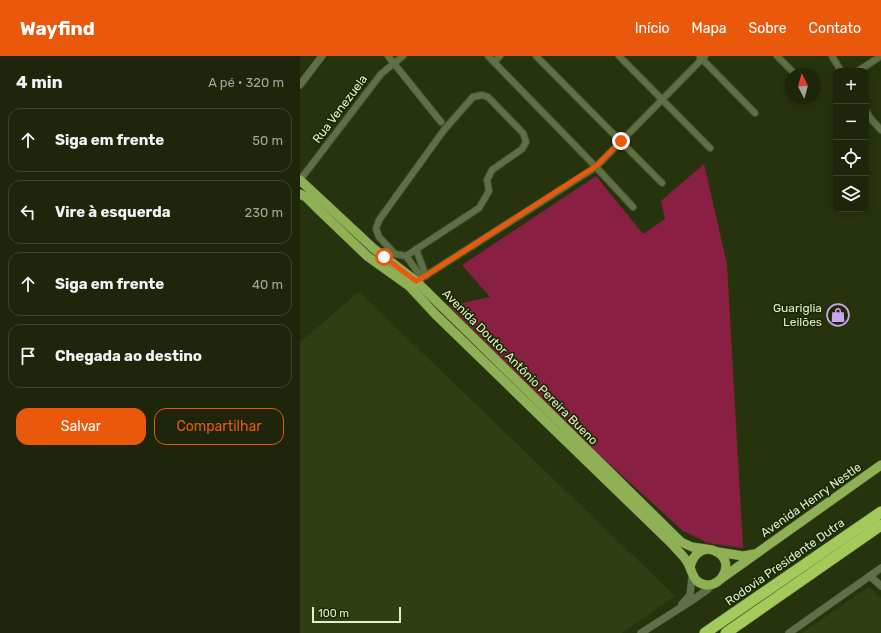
<!DOCTYPE html>
<html lang="pt">
<meta charset="utf-8">
<style>
:root{--surface:#1d260a;--page:#2a3218;--text:#f1f3f6;--muted:#a0a59c;--line:#3b432b;--accent:#ea580c}
body{margin:0;font-family:Rubik,sans-serif;background:var(--page);color:var(--text)}
.controls{position:absolute;right:12px;top:12px;display:grid;overflow:hidden;border-radius:8px;box-shadow:0 2px 10px #0003}
.controls button{width:36px;height:36px;display:grid;place-items:center;padding:0;border:0;border-bottom:1px solid var(--line);background:var(--surface);color:var(--text);font:20px sans-serif}
.compass{position:absolute;left:485px;top:12px;width:36px;height:36px;border-radius:50%;background:var(--surface);box-shadow:0 2px 10px #0003;rotate:354deg}
.scale{position:absolute;left:12px;bottom:10px;width:89px;box-sizing:border-box;padding-left:4px;border:2px solid #e1f0cb;border-top:0;font-size:11px;line-height:14px;white-space:nowrap;color:#e1f0cb;-webkit-text-stroke:3px #1d2903;paint-order:stroke}
.stop{position:absolute;width:12px;height:12px;margin:-9px;border:3px solid #ea580c;border-radius:50%;background:#fff}
.stop.end{background:#ea580c;border-color:#fff;box-shadow:0 1px 4px #0008}
.list{margin:0;padding:0;list-style:none}
h2{display:flex;justify-content:space-between;align-items:center;height:52px;margin:0;padding:0 16px;font-size:17px}
h2 small{font-size:13px;font-weight:400;color:var(--muted)}
.list li{display:grid;grid-template-columns:26px 1fr auto;gap:12px;align-items:center;box-sizing:border-box;height:64px;margin:0 8px 8px;padding:0 8px;border:1px solid var(--line);border-radius:12px}
.list b{display:block;font-size:15px;white-space:nowrap}
.list em{font-size:13px;font-style:normal;color:var(--muted)}
.actions{display:flex;gap:8px;padding:12px 16px}
.actions a{flex:1;padding:9px 0;border:1px solid var(--accent);border-radius:12px;text-align:center;font-size:14px;color:var(--accent)}
.actions .main{background:var(--accent);color:#fff}
.icon{flex:none;width:22px;height:22px;fill:none;stroke:currentColor;stroke-width:2;stroke-linecap:round;stroke-linejoin:round}
.map{position:relative;flex:none;width:581px;height:577px;overflow:hidden}
header{display:flex;align-items:center;gap:24px;box-sizing:border-box;height:56px;padding:0 20px;background:var(--accent);color:#fff}
header strong{font-size:19px}
nav{display:flex;gap:22px;margin-inline-start:auto;font-size:14px}
main{display:flex}
aside{flex:1;background:var(--surface)}
.map>svg:first-child{display:block}
</style>
<header>
<strong>Wayfind</strong>
<nav><a>Início</a><a>Mapa</a><a>Sobre</a><a>Contato</a></nav>
</header>
<main>
<aside>
<h2>4 min<small>A pé · 320 m</small></h2>
<ul class="list">
<li><svg class="icon" aria-label="ahead" viewBox="0 0 24 24"><path d="M12 20V5M6 11l6-6 6 6"/></svg><div><b>Siga em frente</b></div><em>50 m</em></li>
<li><svg class="icon" aria-label="left" viewBox="0 0 24 24"><path d="M17 20v-9H6M10 6l-5 5 5 5"/></svg><div><b>Vire à esquerda</b></div><em>230 m</em></li>
<li><svg class="icon" aria-label="ahead" viewBox="0 0 24 24"><path d="M12 20V5M6 11l6-6 6 6"/></svg><div><b>Siga em frente</b></div><em>40 m</em></li>
<li><svg class="icon" aria-label="arrive" viewBox="0 0 24 24"><path d="M6 21V4h12l-3 4 3 4H6"/></svg><div><b>Chegada ao destino</b></div></li>
</ul>
<div class="actions"><a class="main">Salvar</a><a>Compartilhar</a></div>
</aside>
<div class="map">
<svg width="581" height="577" viewBox="0 0 581 577">
<rect width="100%" height="100%" fill="#27330d"/>
<!-- built -->
<g fill="#303f13">
<path d="M 59,236 L 375,540 L 322,577 L 0,577 L 0,286 Z"/>
<path d="M 569,531 L 581,542 L 581,577 L 502,577 Z"/>
</g>
<!-- green -->
<path fill="#891f43" d="M 404,108 L 427,208 L 443,492 L 408,487 L 383,475 L 282,383 L 149,250 L 190,241 L 162,209 L 296,120 L 343,178 L 365,163 L 361,145 Z"/>
<g fill="none" stroke-linecap="round" stroke-linejoin="round">
<!-- minor casing -->
<g stroke="#45512b" stroke-width="8">
<g id="minor">
<path d="M 88,0 L 141,66"/>
<path d="M 188,0 L 296,111 L 333,151"/>
<path d="M 236,0 L 362,127"/>
<path d="M 319,0 L 410,92"/>
<path d="M 477,0 L 495,18"/>
<path d="M 532,0 L 541,15"/>
<path d="M 400,1 L 455,57"/>
<path d="M 194,6 L 200,0"/>
<path d="M 558,15 L 581,0"/>
<path d="M 182,39 L 188,41 L 223,77 L 226,86 L 222,93 L 192,114 L 187,124 L 189,135 L 179,152 L 106,200 L 95,198 L 79,181 L 76,173 L 79,164 L 144,74 L 173,41 Z"/>
<path d="M 566,55 L 571,63 L 581,74"/>
<path d="M 0,124 L 81,18 L 103,0"/>
<path d="M 116,193 L 126,220"/>
<path d="M 106,200 L 122,222"/>
<path d="M 115,226 L 122,222 L 296,111 L 405,0"/>
</g>
</g>
<!-- tertiary casing -->
<g stroke="#45512b" stroke-width="8">
<g id="tertiary">
<path d="M 0,29 L 22,0"/>
<path d="M 570,520 L 581,530"/>
<path d="M 382,548 L 390,539 L 392,520"/>
<path d="M 341,577 L 388,547 L 407,534 L 412,529"/>
<path d="M 489,577 L 581,512"/>
</g>
</g>
<!-- primary casing -->
<g stroke="#45512b" stroke-width="10">
<g id="primary">
<path d="M 0,124 L 73,192 L 116,225 L 381,486 L 392,491 L 406,493"/>
<path d="M 0,138 L 6,141 L 18,153 L 67,200 L 109,230 L 136,259 L 372,488 C 376,493 382,498 386,504 C 393,513 391,527 406,529 C 424,530 434,505 417,496 C 403,488 393,499 390,511"/>
<path d="M 418,496 L 443,500 L 454,498"/>
<path d="M 422,522 L 581,409"/>
</g>
</g>
<!-- motorway casing -->
<g stroke="#45512b" stroke-width="12">
<g id="motorway">
<path d="M 405,577 L 581,456"/>
<path d="M 426,577 L 581,469"/>
</g>
</g>
<!-- minor -->
<use href="#minor" stroke="#607046" stroke-width="6"/>
<!-- tertiary -->
<use href="#tertiary" stroke="#607046" stroke-width="7"/>
<!-- primary -->
<use href="#primary" stroke="#90b056" stroke-width="9"/>
<!-- motorway -->
<use href="#motorway" stroke="#a3ca5b" stroke-width="11"/>
</g>
<g fill="none" stroke-linecap="round" stroke-linejoin="round">
<!-- route -->
<path stroke="#ea580c" stroke-width="5" d="M 84,201 L 116,225 L 122,222 L 296,110 L 321,85"/>
</g>
<!-- icons -->
<defs>
<g id="shop-ring" transform="scale(1.15)"><circle r="9.5" fill="#1d2903" stroke="#c8a6ef" stroke-width="1.5"/><path d="M-5-2.5h2.3a2.7 3.5 0 0 1 5.4 0H5L5.5 6h-11ZM-1.5-2.5h3a1.5 2.3 0 0 0-3 0Z" fill="#c8a6ef"/></g>
</defs>
<g fill-rule="evenodd">
<use href="#shop-ring" x="538" y="259"/>
</g>
<g text-anchor="middle" dominant-baseline="central" stroke-width="3.5" stroke-linejoin="round" paint-order="stroke">
<!-- street labels -->
<g font-size="12" fill="#e1f0cb" stroke="#1d2903">
<text transform="translate(40 53) rotate(-53)">Rua Venezuela</text>
<text transform="translate(220 311) rotate(45)">Avenida Doutor Antônio Pereira Bueno</text>
<text transform="translate(511 444) rotate(-35)">Avenida Henry Nestle</text>
<text transform="translate(485 506) rotate(-35)">Rodovia Presidente Dutra</text>
</g>
<!-- poi labels -->
<g font-size="12" fill="#e1f0cb" stroke="#1d2903" text-anchor="end">
<text x="522" y="252">Guariglia<tspan x="522" dy="14">Leilões</tspan></text>
</g>
</g>
</svg>
<div class="controls">
<button>+</button>
<button>−</button>
<button><svg class="icon" aria-label="locate" viewBox="0 0 24 24"><circle cx="12" cy="12" r="6"/><path d="M12 2v4M12 18v4M2 12h4M18 12h4"/></svg></button>
<button><svg class="icon" aria-label="layers" viewBox="0 0 24 24"><path d="M12 4l9 5-9 5-9-5zM3 14l9 5 9-5"/></svg></button>
</div>
<svg class="compass" viewBox="-18 -18 36 36"><path d="M0-13l5 13h-10z" fill="#e53935"/><path d="M0 13l5-13h-10z" fill="#a0a59c"/></svg>
<div class="scale">100 m</div>
<div class="stop" style="left:84px;top:201px"></div>
<div class="stop end" style="left:321px;top:85px"></div>
</div>
</main>
